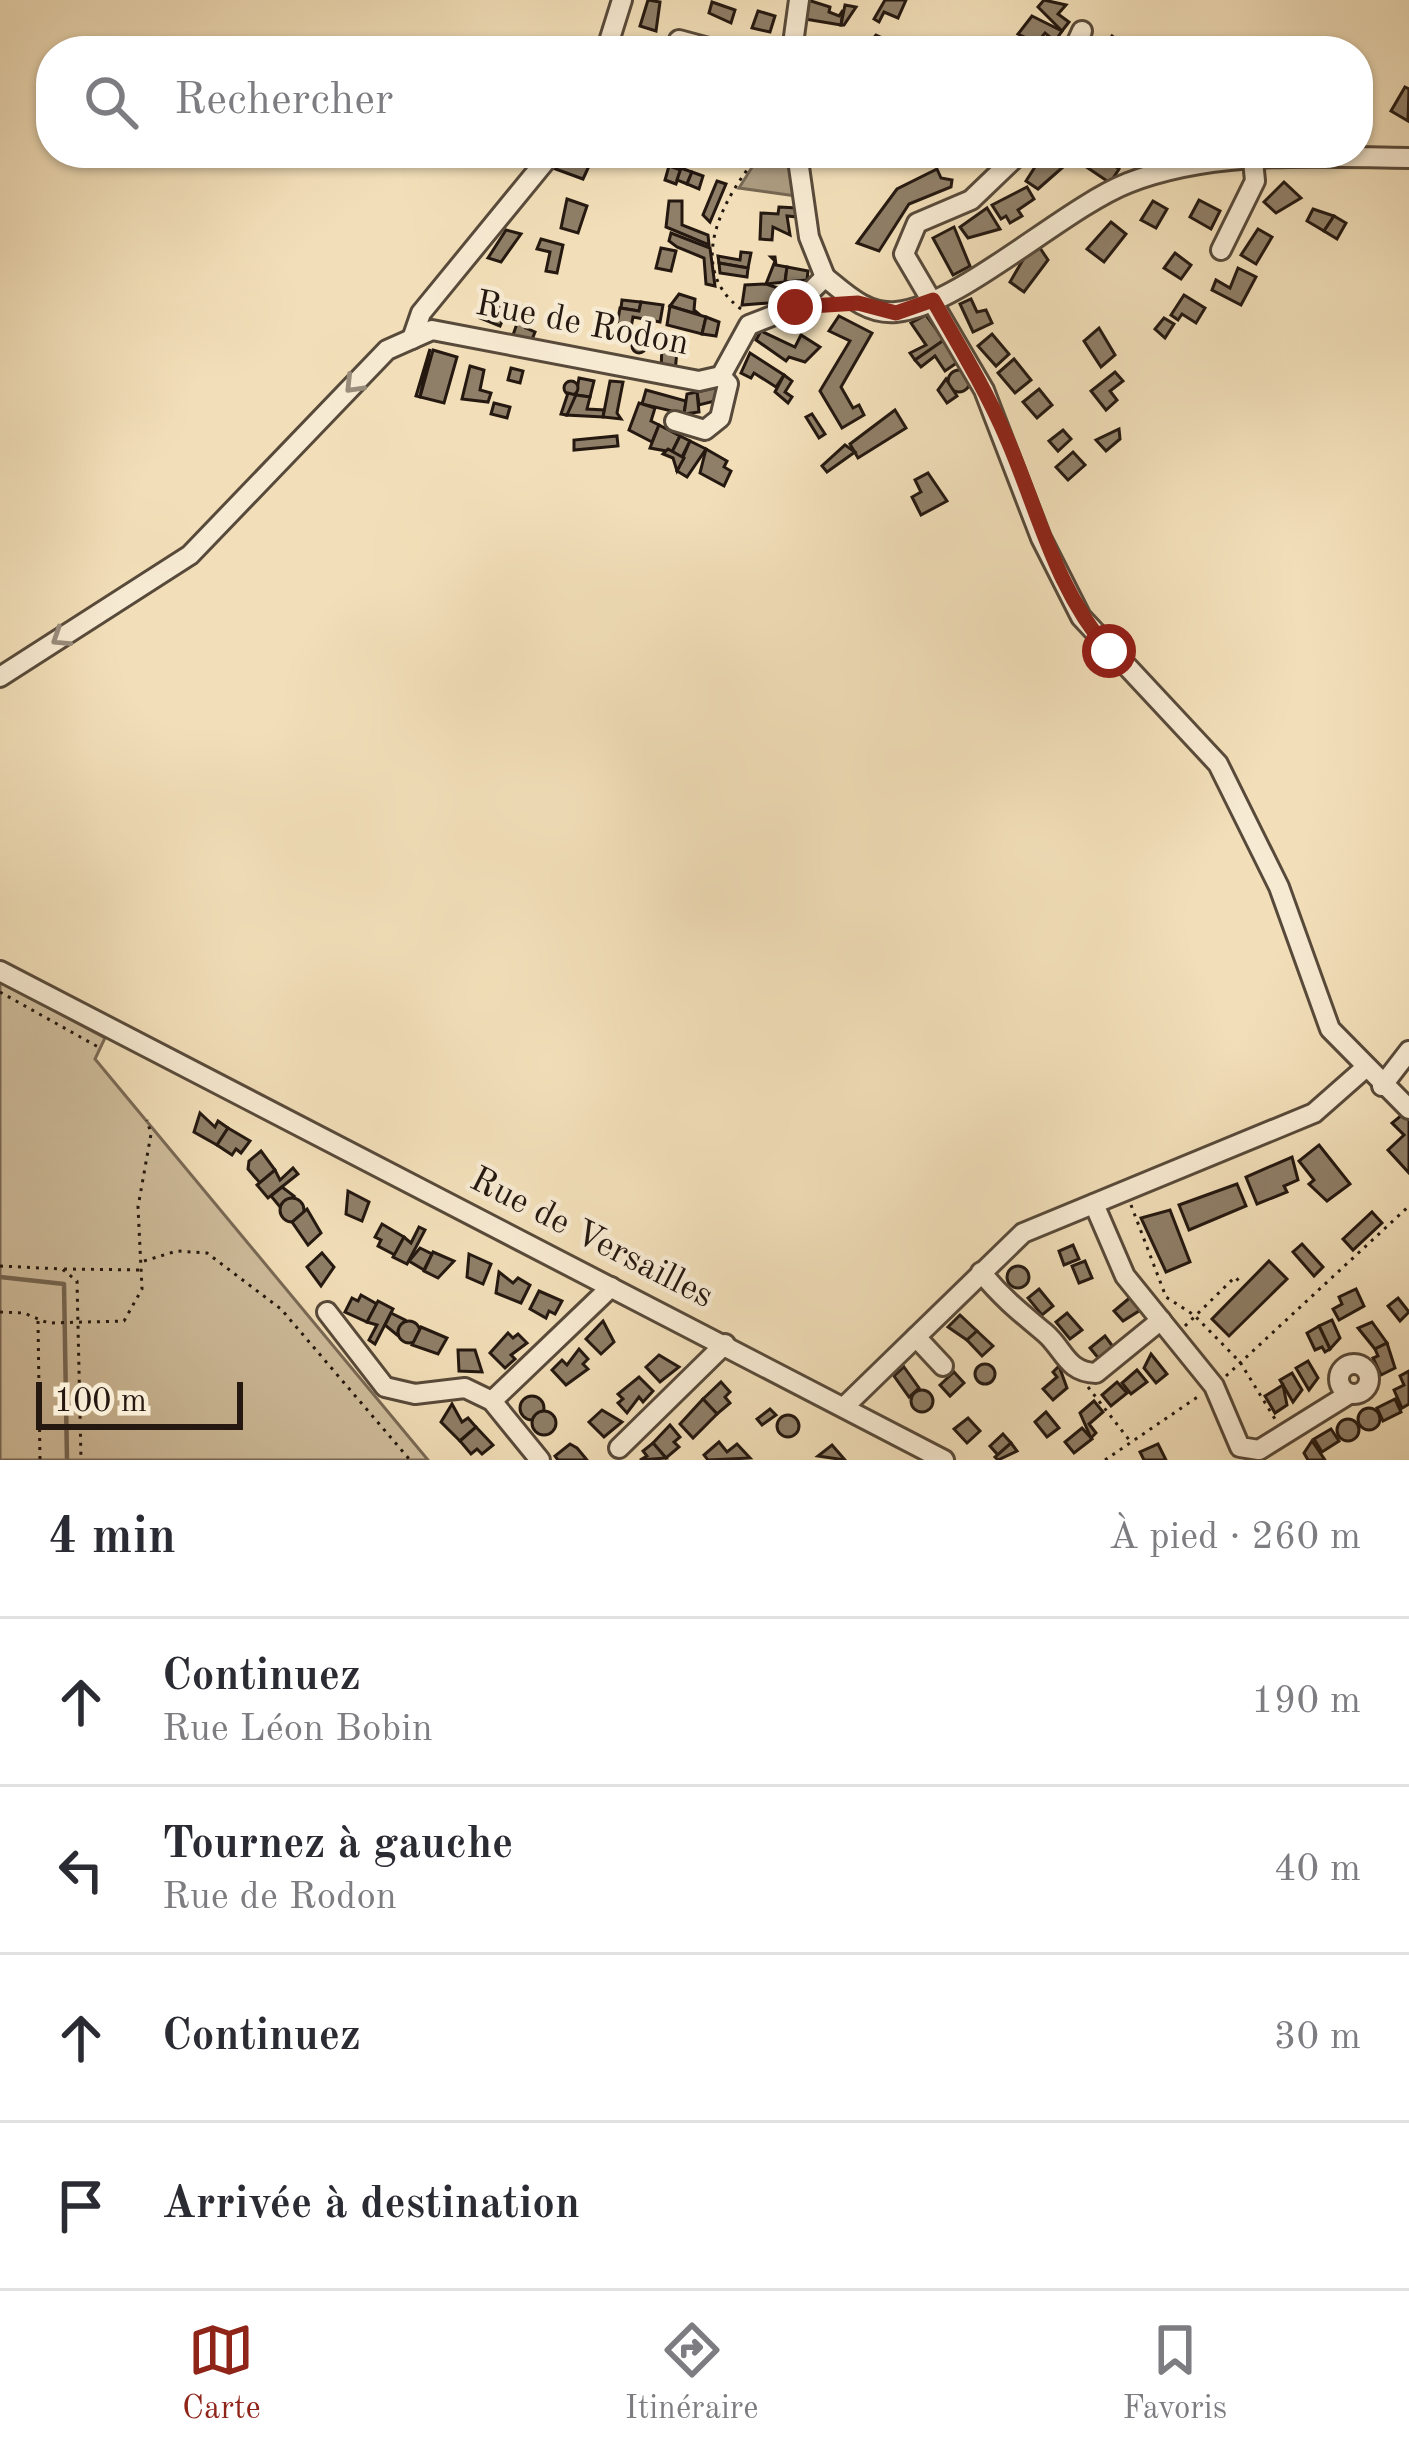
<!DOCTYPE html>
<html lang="fr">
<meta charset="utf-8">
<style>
:root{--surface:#fff;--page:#f2f2f3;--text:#2b2b33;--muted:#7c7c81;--line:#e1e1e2;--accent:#8f2418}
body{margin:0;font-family:"Old Standard TT",serif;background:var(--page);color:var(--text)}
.scale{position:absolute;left:36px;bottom:30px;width:207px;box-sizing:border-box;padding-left:12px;border:6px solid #241810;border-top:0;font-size:33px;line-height:42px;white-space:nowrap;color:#241810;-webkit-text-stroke:9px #f7ead2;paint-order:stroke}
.stop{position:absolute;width:36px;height:36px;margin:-27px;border:9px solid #8f2418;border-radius:50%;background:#fff}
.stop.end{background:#8f2418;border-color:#fff;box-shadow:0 3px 12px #0008}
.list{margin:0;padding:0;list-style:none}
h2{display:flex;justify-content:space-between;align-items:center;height:156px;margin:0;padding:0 48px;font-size:51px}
h2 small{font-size:39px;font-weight:400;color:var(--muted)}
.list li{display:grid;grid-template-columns:78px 1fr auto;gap:36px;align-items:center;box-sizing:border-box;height:168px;padding:0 48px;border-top:3px solid var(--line)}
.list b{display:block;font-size:45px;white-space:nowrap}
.list p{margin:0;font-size:39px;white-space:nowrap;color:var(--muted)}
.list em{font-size:39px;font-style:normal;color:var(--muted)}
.icon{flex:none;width:66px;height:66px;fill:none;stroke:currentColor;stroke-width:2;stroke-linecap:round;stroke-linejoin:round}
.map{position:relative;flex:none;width:1409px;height:1460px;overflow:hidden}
.search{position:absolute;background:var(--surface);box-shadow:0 3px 9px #0004;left:36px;right:36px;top:36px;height:132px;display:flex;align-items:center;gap:30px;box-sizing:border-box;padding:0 42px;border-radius:48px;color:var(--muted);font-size:45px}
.sheet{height:828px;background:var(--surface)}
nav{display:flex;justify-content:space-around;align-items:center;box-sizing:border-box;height:168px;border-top:3px solid var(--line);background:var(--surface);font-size:33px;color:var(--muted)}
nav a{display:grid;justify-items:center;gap:6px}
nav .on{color:var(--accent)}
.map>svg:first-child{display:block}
</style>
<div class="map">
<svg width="1409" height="1460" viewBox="0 0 1409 1460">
<rect width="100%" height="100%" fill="#f2dfb9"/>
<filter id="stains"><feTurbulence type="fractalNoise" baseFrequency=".00167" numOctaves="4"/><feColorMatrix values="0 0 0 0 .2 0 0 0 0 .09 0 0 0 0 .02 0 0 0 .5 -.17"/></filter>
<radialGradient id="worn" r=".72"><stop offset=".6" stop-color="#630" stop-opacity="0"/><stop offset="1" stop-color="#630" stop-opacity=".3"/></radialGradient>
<!-- green -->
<path fill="#cfbd9c" stroke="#7a6a56" stroke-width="3" d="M 0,981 L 105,1038 L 95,1059 L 428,1460 L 0,1460 Z"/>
<!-- water -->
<path fill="#ac9b80" stroke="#766753" stroke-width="3" d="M 761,153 L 791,156 L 796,196 L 739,188 Z"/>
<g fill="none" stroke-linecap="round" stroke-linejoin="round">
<!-- stream -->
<path stroke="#766753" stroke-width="4.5" d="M 0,1277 L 64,1284 L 67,1460"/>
</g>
<!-- building -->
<g fill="#8f7f68" stroke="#241810" stroke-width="3">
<path d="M 648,0 L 660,2 L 656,31 L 640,26 Z"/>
<path d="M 808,0 L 830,7 L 829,12 L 839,16 L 843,10 L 841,25 L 805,19 Z"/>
<path d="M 885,0 L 906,0 L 898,18 L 884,12 L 879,22 L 874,19 Z"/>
<path d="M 1044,0 L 1066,5 L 1058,14 L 1069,22 L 1062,31 L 1038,7 Z"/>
<path d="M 712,2 L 735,10 L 731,23 L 709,13 Z"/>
<path d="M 845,5 L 856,7 L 844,25 L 841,25 Z"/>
<path d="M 758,11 L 775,16 L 770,32 L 752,28 Z"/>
<path d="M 1032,16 L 1062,31 L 1055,41 L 1045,33 L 1037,43 L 1018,34 Z"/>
<path d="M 876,35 L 893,43 L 889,51 L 870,42 Z"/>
<path d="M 1112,36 L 1131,51 L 1101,51 Z"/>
<path d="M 628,38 L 646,43 L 643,50 L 624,51 Z"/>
<path d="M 1405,87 L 1409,89 L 1408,121 L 1391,111 Z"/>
<path d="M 572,153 L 595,153 L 583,179 L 550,167 L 556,156 L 570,162 Z"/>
<path d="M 819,153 L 857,153 L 854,162 Z"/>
<path d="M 1044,153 L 1063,167 L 1038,189 L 1026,181 Z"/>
<path d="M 1098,153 L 1119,169 L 1110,183 L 1085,166 Z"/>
<path d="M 669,166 L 681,170 L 676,184 L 665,180 Z"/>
<path d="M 681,168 L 692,172 L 687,184 L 677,180 Z"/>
<path d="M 937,169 L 941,178 L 952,180 L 951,187 L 909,204 L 879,251 L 857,243 L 897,189 Z"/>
<path d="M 692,172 L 703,176 L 699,189 L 687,184 Z"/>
<path d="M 717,181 L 726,184 L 710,222 L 703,215 Z"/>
<path d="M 1284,182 L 1301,198 L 1276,213 L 1264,202 Z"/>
<path d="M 1027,187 L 1034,199 L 1018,210 L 1022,216 L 1010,223 L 1006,216 L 1001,219 L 992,205 Z"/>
<path d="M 567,199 L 587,206 L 578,233 L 561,228 Z"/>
<path d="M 1199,200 L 1220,211 L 1211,229 L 1190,217 Z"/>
<path d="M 669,201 L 682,201 L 682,225 L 708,235 L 709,245 L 666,227 Z"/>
<path d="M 1153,201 L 1167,209 L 1156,228 L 1141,220 Z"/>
<path d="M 779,207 L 797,208 L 798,217 L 787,216 L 790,235 L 773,227 L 772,240 L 760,239 L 761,213 L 778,214 Z"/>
<path d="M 987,208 L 1000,229 L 968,238 L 960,227 Z"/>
<path d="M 1313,209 L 1334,216 L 1324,231 L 1307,221 Z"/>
<path d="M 1334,216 L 1346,223 L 1337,239 L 1324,231 Z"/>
<path d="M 1111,222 L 1126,234 L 1104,262 L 1087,249 Z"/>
<path d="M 954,227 L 970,266 L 953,275 L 933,238 Z"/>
<path d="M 1258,229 L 1272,237 L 1256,264 L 1241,255 Z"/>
<path d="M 506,230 L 521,234 L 501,262 L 488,258 Z"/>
<path d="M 671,233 L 710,248 L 715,286 L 706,284 L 704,258 L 677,247 L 669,241 Z"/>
<path d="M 541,239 L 563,245 L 557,273 L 546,271 L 550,252 L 537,249 Z"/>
<path d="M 661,248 L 676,251 L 671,271 L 656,268 Z"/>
<path d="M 1040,248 L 1048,260 L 1024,292 L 1010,282 L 1024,258 Z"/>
<path d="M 741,252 L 751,253 L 748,268 L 719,263 L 718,256 L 740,260 Z"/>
<path d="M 1175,253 L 1191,265 L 1181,279 L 1164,268 Z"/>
<path d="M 771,257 L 775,257 L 776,265 L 787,267 L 785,282 L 766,284 L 775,261 Z"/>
<path d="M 719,263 L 748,268 L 747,277 L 720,273 Z"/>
<path d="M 787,267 L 808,271 L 807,280 L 785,282 Z"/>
<path d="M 1238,268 L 1256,277 L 1241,305 L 1212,290 L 1216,280 L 1230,288 Z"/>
<path d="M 766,284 L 784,290 L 782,302 L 742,305 L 745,285 Z"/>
<path d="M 679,294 L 695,299 L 694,310 L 700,315 L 670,306 Z"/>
<path d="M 1184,295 L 1205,308 L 1196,323 L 1182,314 L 1178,320 L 1171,315 Z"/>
<path d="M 971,299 L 977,312 L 986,310 L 992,323 L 973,332 L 960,304 Z"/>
<path d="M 622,300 L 641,302 L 639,311 L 621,308 Z"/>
<path d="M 486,302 L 507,310 L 500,326 L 480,318 Z"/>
<path d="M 641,302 L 663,305 L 660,322 L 633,317 L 630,333 L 616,330 L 620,308 L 639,311 Z"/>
<path d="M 523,306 L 533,310 L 526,328 L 535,332 L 531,342 L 513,335 Z"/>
<path d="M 670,306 L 706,317 L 702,334 L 667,325 Z"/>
<path d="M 926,315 L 944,340 L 915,360 L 910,353 L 926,345 L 911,323 Z"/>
<path d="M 839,316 L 872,333 L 841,387 L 853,408 L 859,405 L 864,415 L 842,428 L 820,391 L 850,341 L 829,331 Z"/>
<path d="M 706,317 L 719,322 L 716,336 L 702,334 Z"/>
<path d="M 1164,318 L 1174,324 L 1165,338 L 1155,329 Z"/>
<path d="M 1099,328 L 1115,355 L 1101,367 L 1084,341 Z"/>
<path d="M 761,331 L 795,347 L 801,335 L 820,347 L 805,362 L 789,357 L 786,361 L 756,340 Z"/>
<path d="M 992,334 L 1009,354 L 996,366 L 978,346 Z"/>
<circle cx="639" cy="346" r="7"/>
<path d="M 944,340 L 958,362 L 945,371 L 935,356 L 921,367 L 915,360 Z"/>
<path d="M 662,345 L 677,351 L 675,372 L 661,371 Z"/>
<path d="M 430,349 L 420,397 L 416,396 Z"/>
<path d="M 433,350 L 457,357 L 444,403 L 420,397 Z"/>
<path d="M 750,353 L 784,375 L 776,387 L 754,373 L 751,378 L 741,373 Z"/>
<path d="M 1014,359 L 1031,380 L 1015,393 L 998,373 Z"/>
<path d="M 470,366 L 484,370 L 480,390 L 491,393 L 488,402 L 462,399 Z"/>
<path d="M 511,368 L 523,371 L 520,383 L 508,380 Z"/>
<circle cx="959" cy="381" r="11"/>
<path d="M 1115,372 L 1123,381 L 1110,391 L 1117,400 L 1106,410 L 1091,391 Z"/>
<path d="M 784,375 L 792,381 L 785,392 L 792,397 L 788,403 L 775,392 Z"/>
<path d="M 579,378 L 594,381 L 590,397 L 576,395 Z"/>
<path d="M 946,379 L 957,396 L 947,403 L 938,390 Z"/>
<path d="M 610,381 L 623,382 L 617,413 L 621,419 L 603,417 Z"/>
<circle cx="571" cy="388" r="7"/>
<path d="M 717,387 L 719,400 L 699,405 L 697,392 Z"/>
<path d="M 1039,389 L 1052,405 L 1037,418 L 1023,402 Z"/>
<path d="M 646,390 L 686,401 L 684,414 L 642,404 Z"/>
<path d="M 697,392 L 699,412 L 684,414 L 687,394 Z"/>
<path d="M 568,393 L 576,395 L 574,406 L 567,415 L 561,414 Z"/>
<path d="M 576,395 L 590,397 L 587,409 L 604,410 L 603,417 L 567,415 Z"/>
<path d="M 494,403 L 510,407 L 507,418 L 491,414 Z"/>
<path d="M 639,403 L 655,408 L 651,421 L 659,425 L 652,442 L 629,430 Z"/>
<path d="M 895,410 L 906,428 L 858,458 L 850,444 Z"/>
<path d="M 812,414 L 825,434 L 819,438 L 806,417 Z"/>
<path d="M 659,425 L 680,436 L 672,452 L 650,448 Z"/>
<path d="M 1119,429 L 1120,439 L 1106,451 L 1096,440 Z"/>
<path d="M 1063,430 L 1071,439 L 1058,451 L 1049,441 Z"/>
<path d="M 617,436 L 618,446 L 574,450 L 574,440 Z"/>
<path d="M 680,436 L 690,441 L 682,457 L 672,452 Z"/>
<path d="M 690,441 L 706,449 L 687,477 L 677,471 Z"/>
<path d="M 845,445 L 855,452 L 827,472 L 822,466 Z"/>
<path d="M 668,449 L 684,458 L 677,471 L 673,458 L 663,454 Z"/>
<path d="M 706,449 L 727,461 L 724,467 L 731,471 L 724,486 L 700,473 Z"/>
<path d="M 1073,452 L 1085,465 L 1068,480 L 1056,467 Z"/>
<path d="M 928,473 L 947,501 L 921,515 L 912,497 L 921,492 L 915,480 Z"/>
<path d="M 200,1113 L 215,1127 L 218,1121 L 228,1128 L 217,1145 L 194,1132 Z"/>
<path d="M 1403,1114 L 1409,1118 L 1409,1173 L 1388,1150 L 1404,1135 L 1392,1123 Z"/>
<path d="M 228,1128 L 250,1141 L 241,1153 L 236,1149 L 232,1155 L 217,1145 Z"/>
<path d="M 1319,1145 L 1350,1184 L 1327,1201 L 1309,1184 L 1314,1180 L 1299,1161 Z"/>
<path d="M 261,1151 L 275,1170 L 260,1183 L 248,1169 L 249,1161 Z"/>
<path d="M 1292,1157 L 1298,1180 L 1284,1186 L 1287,1192 L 1257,1204 L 1246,1177 Z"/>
<path d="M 293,1168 L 298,1174 L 268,1198 L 257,1185 L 275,1170 L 280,1180 Z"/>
<path d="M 1237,1184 L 1246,1206 L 1189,1230 L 1179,1205 Z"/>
<path d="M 282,1187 L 294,1196 L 281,1208 L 271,1196 Z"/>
<path d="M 348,1191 L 369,1202 L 362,1221 L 346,1214 Z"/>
<circle cx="292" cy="1210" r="12"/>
<path d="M 307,1209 L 321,1233 L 308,1245 L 292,1222 Z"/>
<path d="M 1170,1210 L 1190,1262 L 1166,1272 L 1141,1218 Z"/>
<path d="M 1372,1212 L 1382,1223 L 1353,1250 L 1343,1239 Z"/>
<path d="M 382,1224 L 404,1237 L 395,1255 L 378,1246 L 381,1240 L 375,1237 Z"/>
<path d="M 419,1227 L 425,1230 L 407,1264 L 393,1257 L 404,1237 L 411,1243 Z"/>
<path d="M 1302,1244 L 1323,1267 L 1314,1276 L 1293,1252 Z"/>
<path d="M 1073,1245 L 1079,1259 L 1064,1265 L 1059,1251 Z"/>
<path d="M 420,1248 L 432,1254 L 424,1270 L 409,1261 Z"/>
<path d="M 433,1252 L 454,1261 L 438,1278 L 424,1271 Z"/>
<path d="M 322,1253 L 334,1267 L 321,1286 L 307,1267 Z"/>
<path d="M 469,1254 L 491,1264 L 483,1284 L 467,1277 Z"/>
<path d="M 1085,1261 L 1092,1278 L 1079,1283 L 1072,1266 Z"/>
<path d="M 1269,1261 L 1287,1279 L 1229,1336 L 1212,1319 Z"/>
<circle cx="1018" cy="1277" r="11"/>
<path d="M 499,1272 L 513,1283 L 518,1278 L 530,1285 L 521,1303 L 496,1293 Z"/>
<path d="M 1039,1289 L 1053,1306 L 1042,1315 L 1028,1298 Z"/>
<path d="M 1356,1289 L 1364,1306 L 1339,1320 L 1333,1309 L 1342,1304 L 1339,1297 Z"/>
<path d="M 539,1291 L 562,1301 L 555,1314 L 549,1311 L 546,1318 L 530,1309 Z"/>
<path d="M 361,1295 L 377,1304 L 367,1322 L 345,1312 L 352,1298 L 358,1301 Z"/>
<path d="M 1132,1296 L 1142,1309 L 1123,1321 L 1114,1311 Z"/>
<path d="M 1398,1298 L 1409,1312 L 1400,1321 L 1388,1306 Z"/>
<path d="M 378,1301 L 393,1309 L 375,1344 L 369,1340 L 377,1325 L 367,1322 Z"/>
<path d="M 391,1313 L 405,1320 L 397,1335 L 385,1325 Z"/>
<path d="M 1067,1313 L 1082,1330 L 1070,1339 L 1056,1322 Z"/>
<path d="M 960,1315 L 977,1331 L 967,1340 L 948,1327 Z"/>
<path d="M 1332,1320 L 1340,1338 L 1330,1349 L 1319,1326 Z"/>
<path d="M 603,1321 L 614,1342 L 601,1354 L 586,1339 Z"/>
<circle cx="409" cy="1332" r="11"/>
<path d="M 1372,1322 L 1387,1343 L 1375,1349 L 1358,1328 Z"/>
<path d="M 1319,1326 L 1330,1349 L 1325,1352 L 1322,1347 L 1315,1350 L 1307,1333 Z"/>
<path d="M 421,1327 L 447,1338 L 438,1354 L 412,1345 Z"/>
<path d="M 977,1331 L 993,1346 L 982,1356 L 967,1340 Z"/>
<path d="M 508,1333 L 513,1338 L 518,1334 L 527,1343 L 511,1355 L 515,1359 L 505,1368 L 490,1353 Z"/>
<path d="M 1105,1336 L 1114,1348 L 1100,1360 L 1090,1348 Z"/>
<path d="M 1387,1343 L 1395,1368 L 1381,1375 L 1373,1358 L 1378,1356 L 1375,1349 Z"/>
<path d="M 579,1349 L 588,1359 L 583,1364 L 588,1369 L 566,1385 L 552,1370 L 562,1360 L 567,1365 Z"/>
<path d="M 458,1350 L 475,1350 L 482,1372 L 459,1371 Z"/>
<path d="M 1151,1354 L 1167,1374 L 1156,1383 L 1144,1368 Z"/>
<path d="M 659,1355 L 679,1367 L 660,1382 L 646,1367 Z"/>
<path d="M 1308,1361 L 1318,1378 L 1309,1390 L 1296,1368 Z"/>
<circle cx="985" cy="1374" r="10"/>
<path d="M 1059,1366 L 1067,1388 L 1053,1400 L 1043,1389 L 1057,1377 L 1053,1372 Z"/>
<path d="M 904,1367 L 919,1388 L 909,1397 L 894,1376 Z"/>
<path d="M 1137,1370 L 1147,1382 L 1131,1394 L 1122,1383 Z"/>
<path d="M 1409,1371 L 1409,1404 L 1402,1408 L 1394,1390 L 1404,1385 L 1400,1376 Z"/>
<path d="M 954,1372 L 964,1383 L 950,1396 L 940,1385 Z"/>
<path d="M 1292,1373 L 1302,1390 L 1293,1402 L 1280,1380 Z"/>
<path d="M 639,1377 L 653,1391 L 643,1402 L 639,1397 L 627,1413 L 618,1403 L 623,1399 L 618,1394 Z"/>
<path d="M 721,1382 L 730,1392 L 725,1397 L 730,1403 L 717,1414 L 703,1399 Z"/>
<path d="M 1117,1382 L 1127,1393 L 1111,1406 L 1102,1395 Z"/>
<path d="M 1283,1385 L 1287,1405 L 1275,1413 L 1265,1396 Z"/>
<circle cx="922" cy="1401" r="11"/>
<circle cx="532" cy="1408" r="12"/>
<path d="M 703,1399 L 717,1414 L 693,1438 L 680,1424 Z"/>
<path d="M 1395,1399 L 1401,1412 L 1383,1421 L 1377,1408 Z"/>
<path d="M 1094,1401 L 1103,1412 L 1089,1424 L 1096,1433 L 1091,1438 L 1080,1413 Z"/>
<path d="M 452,1404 L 462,1422 L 468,1418 L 476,1427 L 460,1441 L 441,1422 Z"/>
<circle cx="1369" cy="1419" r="11"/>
<path d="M 770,1409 L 776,1415 L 762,1425 L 757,1419 Z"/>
<path d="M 602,1410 L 622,1422 L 604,1437 L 589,1422 Z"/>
<circle cx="544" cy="1423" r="12"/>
<path d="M 1046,1412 L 1059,1428 L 1047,1437 L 1035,1422 Z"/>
<circle cx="788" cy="1426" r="11"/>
<path d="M 968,1418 L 980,1431 L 967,1443 L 954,1429 Z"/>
<circle cx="1348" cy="1430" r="11"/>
<path d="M 670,1425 L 680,1437 L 674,1442 L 679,1447 L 666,1458 L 653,1443 Z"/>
<path d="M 476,1427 L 493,1445 L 482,1454 L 477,1449 L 471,1454 L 460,1441 Z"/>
<path d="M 1082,1428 L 1092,1439 L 1074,1453 L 1065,1442 Z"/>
<path d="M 1331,1429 L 1339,1441 L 1322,1452 L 1314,1439 Z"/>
<path d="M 1003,1434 L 1011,1443 L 998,1455 L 990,1446 Z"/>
<path d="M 1312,1441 L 1325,1460 L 1308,1460 L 1304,1453 Z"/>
<path d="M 719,1442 L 727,1452 L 737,1444 L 750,1458 L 708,1460 L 704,1455 Z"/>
<path d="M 653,1443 L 666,1458 L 640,1460 L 647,1456 L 643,1451 Z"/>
<path d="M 1011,1443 L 1017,1451 L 998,1460 L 995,1457 Z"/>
<path d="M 570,1444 L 577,1448 L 587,1460 L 558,1460 L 555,1456 Z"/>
<path d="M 1158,1444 L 1166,1460 L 1144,1460 L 1140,1452 Z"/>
<path d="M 832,1445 L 845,1460 L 818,1456 Z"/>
</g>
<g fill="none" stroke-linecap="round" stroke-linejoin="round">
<!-- minor casing -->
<g stroke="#584a3a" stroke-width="24">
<g id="minor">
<path d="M 606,51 L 622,0"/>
<path d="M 676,51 L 679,40 L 720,51"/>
<path d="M 792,51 L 799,0"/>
<path d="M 1073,51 L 1082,31"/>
<path d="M 797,153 L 809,237 L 825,277"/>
<path d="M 1020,153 L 971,200 L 917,223 L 904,254 L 984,390 L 1041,538 L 1081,617 L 1218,764 L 1279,887 L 1330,1029 L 1409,1109"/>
<path d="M 1221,250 L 1255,181 L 1253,160"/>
<path d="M 412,339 L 421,313 L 552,153"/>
<path d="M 675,421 L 705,430 L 720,418 L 728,384 L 721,376"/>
<path d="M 0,677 L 190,555 L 387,350 L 432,330 L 699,381 L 721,376 L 749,325 L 795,307 L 825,277 C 846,294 867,315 896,312 C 958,307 1064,208 1128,183 C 1215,149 1317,157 1409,158"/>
<path d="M 0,971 L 944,1460"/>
<path d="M 1382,1086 L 1409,1051"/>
<path d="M 1094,1204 L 1125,1276 L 1214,1386 L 1240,1447 L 1259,1450 L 1349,1394"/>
<path d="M 981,1272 C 1001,1297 1021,1313 1045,1333 C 1064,1349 1066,1372 1096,1373 L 1161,1320"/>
<path d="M 327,1312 L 385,1387 L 415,1394 L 465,1388 L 492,1401 L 540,1460"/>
<path d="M 916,1337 L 943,1366"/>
<circle cx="1354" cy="1379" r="15"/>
<path d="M 492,1401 L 611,1287"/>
<path d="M 845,1406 L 1023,1233 L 1314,1113 L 1364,1069"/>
<path d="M 619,1448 L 725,1344"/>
</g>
</g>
<!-- path -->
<g stroke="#241810" stroke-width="3" stroke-dasharray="3 6" stroke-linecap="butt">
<path d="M 741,309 C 683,266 725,196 760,153"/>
<path d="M 0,992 L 100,1048"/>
<path d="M 1131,1205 L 1166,1297 L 1194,1315 L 1240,1362 L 1275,1419"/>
<path d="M 144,1261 L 177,1251 L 207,1253 L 281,1309 L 410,1460"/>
<path d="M 0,1266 L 62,1269 L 77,1281 L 81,1460"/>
<path d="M 64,1269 L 144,1270"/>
<path d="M 0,1312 L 24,1313 L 48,1323 L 124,1321 L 142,1289 L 138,1207 L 151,1134 L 147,1120"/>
<path d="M 38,1321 L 40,1460"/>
<path d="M 1185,1326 L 1235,1277 L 1242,1284"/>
<path d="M 1226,1376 L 1409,1206"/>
<path d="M 1088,1387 L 1130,1441"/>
<path d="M 1105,1460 L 1199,1396"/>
</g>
<!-- minor -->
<use href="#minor" stroke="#f7ead2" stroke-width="18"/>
</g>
<!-- one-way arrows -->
<defs><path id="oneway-chevron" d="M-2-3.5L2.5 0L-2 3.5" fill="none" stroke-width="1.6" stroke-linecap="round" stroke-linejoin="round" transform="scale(3)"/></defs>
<g stroke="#988c7b">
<use href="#oneway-chevron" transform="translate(353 385) rotate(134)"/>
<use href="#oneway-chevron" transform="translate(60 638) rotate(147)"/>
</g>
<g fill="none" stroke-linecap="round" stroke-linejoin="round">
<!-- route -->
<path stroke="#8f2418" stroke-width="15" d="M 795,307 L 858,303 L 896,313 L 933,300 C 960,347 987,392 1008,441 C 1040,516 1055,588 1109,651"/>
</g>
<g text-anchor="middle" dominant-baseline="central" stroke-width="9" stroke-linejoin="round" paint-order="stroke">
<!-- street labels -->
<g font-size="36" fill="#241810" stroke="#f7ead2">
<text transform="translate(582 325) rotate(11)">Rue de Rodon</text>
<text transform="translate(591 1239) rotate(27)">Rue de Versailles</text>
</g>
</g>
<rect width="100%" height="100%" filter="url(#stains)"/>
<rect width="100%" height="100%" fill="url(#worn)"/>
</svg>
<div class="scale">100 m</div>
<div class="stop" style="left:1109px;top:651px"></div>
<div class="stop end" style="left:795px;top:307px"></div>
<div class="search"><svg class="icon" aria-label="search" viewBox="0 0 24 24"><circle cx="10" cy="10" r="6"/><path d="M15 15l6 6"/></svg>Rechercher</div>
</div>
<section class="sheet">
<h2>4 min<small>À pied · 260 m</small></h2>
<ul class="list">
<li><svg class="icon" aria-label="ahead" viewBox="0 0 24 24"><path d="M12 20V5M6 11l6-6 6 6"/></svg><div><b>Continuez</b><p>Rue Léon Bobin</p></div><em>190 m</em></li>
<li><svg class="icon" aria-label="left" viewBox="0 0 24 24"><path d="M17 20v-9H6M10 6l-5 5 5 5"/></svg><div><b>Tournez à gauche</b><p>Rue de Rodon</p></div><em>40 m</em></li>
<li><svg class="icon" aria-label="ahead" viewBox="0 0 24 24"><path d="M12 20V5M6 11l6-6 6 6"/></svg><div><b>Continuez</b></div><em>30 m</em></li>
<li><svg class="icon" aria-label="arrive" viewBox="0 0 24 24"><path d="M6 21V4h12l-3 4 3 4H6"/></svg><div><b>Arrivée à destination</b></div></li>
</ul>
</section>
<nav>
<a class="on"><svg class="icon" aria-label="map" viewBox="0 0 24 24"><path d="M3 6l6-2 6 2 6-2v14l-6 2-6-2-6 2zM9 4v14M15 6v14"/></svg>Carte</a>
<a><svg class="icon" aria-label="directions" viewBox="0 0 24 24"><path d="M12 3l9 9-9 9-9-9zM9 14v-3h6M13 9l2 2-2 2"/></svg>Itinéraire</a>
<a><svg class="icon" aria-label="saved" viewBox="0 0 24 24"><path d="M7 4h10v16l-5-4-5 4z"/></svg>Favoris</a>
</nav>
